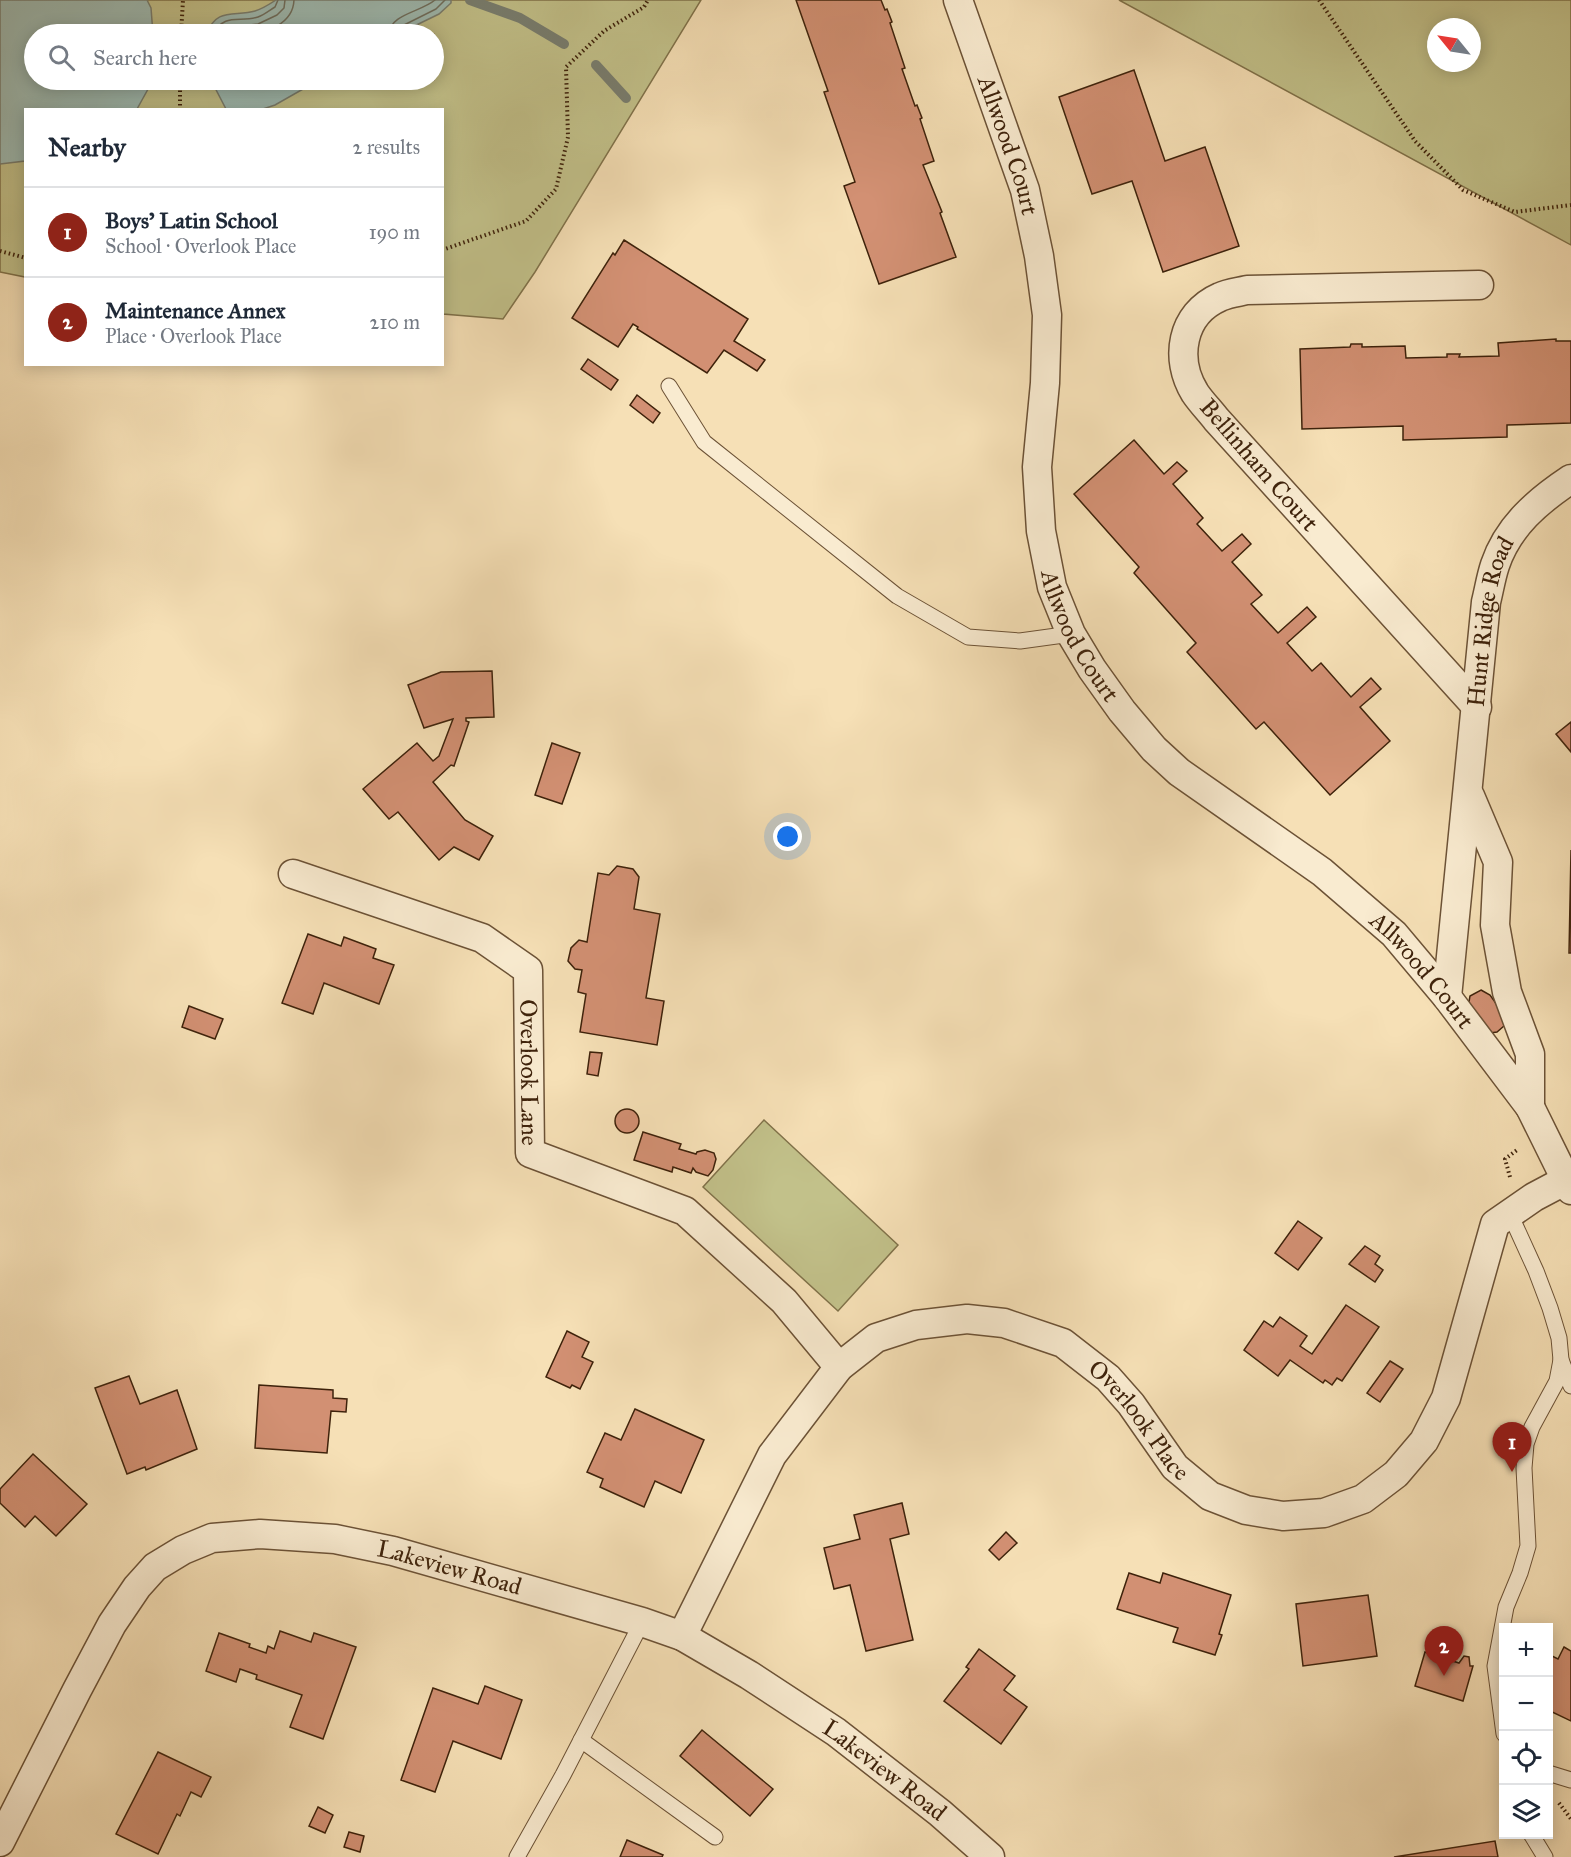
<!DOCTYPE html>
<meta charset="utf-8">
<style>
:root{--surface:#fff;--page:#f2f2f3;--text:#1f2937;--muted:#747a83;--line:#e0e1e3;--accent:#8f2418}
body{margin:0;font-family:"IM FELL Great Primer",serif;background:var(--page);color:var(--text)}
.controls{position:absolute;right:18px;bottom:18px;display:grid;overflow:hidden;border-radius:0px;box-shadow:0 3px 15px #0003}
.controls button{width:54px;height:54px;display:grid;place-items:center;padding:0;border:0;border-bottom:2px solid var(--line);background:var(--surface);color:var(--text);font:30px sans-serif}
.compass{position:absolute;left:1427px;top:18px;width:54px;height:54px;border-radius:50%;background:var(--surface);box-shadow:0 3px 15px #0003;rotate:300deg}
.you{position:absolute;left:788px;top:837px;width:21px;height:21px;margin:-15px;border:4px solid #fff;border-radius:50%;background:#1a73e8;box-shadow:0 0 0 9px #1a73e833}
.badge{display:grid;place-items:center;width:39px;height:39px;border-radius:50%;background:var(--accent);color:#fff;font-size:20px;font-weight:700}
.pin{position:absolute;translate:-50% -50px;filter:drop-shadow(0 2px 3px #0008)}
.pin::after{content:'';position:absolute;top:32px;width:21px;height:18px;background:inherit;clip-path:polygon(0 0,100% 0,50% 100%)}
.list{margin:0;padding:0;list-style:none}
h2{display:flex;justify-content:space-between;align-items:center;height:78px;margin:0;padding:0 24px;font-size:26px}
h2 small{font-size:20px;font-weight:400;color:var(--muted)}
.list li{display:grid;grid-template-columns:39px 1fr auto;gap:18px;align-items:center;box-sizing:border-box;height:90px;padding:0 24px;border-top:2px solid var(--line)}
.list b{display:block;font-size:22px;white-space:nowrap}
.list p{margin:0;font-size:20px;white-space:nowrap;color:var(--muted)}
.list em{font-size:20px;font-style:normal;color:var(--muted)}
.icon{flex:none;width:33px;height:33px;fill:none;stroke:currentColor;stroke-width:2;stroke-linecap:round;stroke-linejoin:round}
.map{position:relative;flex:none;width:1571px;height:1857px;overflow:hidden}
.search{position:absolute;background:var(--surface);box-shadow:0 3px 15px #0003;left:24px;top:24px;width:420px;height:66px;display:flex;align-items:center;gap:15px;box-sizing:border-box;padding:0 21px;border-radius:33px;color:var(--muted);font-size:22px}
.panel{position:absolute;background:var(--surface);box-shadow:0 3px 15px #0003;left:24px;top:108px;width:420px;height:258px;border-radius:0px}
.map>svg:first-child{display:block}
</style>
<div class="map">
<svg width="1571" height="1857" viewBox="0 0 1571 1857">
<rect width="100%" height="100%" fill="#f6e0b6"/>
<filter id="stains"><feTurbulence type="fractalNoise" baseFrequency=".00333" numOctaves="4"/><feColorMatrix values="0 0 0 0 .2 0 0 0 0 .09 0 0 0 0 .02 0 0 0 .5 -.17"/></filter>
<radialGradient id="worn" r=".72"><stop offset=".6" stop-color="#630" stop-opacity="0"/><stop offset="1" stop-color="#630" stop-opacity=".3"/></radialGradient>
<!-- green -->
<g fill="#c2c18a" stroke="#80724a" stroke-width="1.5" fill-rule="evenodd">
<path d="M 0,0 L 701,0 L 535,272 L 503,319 L 443,314 L 442,110 L 26,110 L 25,277 L 0,272 ZM 34,34 L 434,34 L 434,80 L 34,80 Z"/>
<path d="M 1119,0 L 1571,0 L 1571,245 ZM 1436,27 L 1472,27 L 1472,63 L 1436,63 Z"/>
<path d="M 764,1120 L 898,1245 L 838,1311 L 703,1187 Z"/>
</g>
<!-- water -->
<g fill="#9ebcb4" stroke="#787e70" stroke-width="1.5">
<path d="M 0,0 L 147,0 L 151,8 L 153,34 L 34,34 L 34,80 L 153,80 L 137,109 L 26,110 L 25,161 L 0,164 Z"/>
<path d="M 276,0 L 451,0 L 451,3 L 439,14 L 398,34 L 207,34 C 216,7 235,17 255,11 C 262,9 270,4 276,0 Z"/>
<path d="M 211,80 L 319,80 L 275,105 L 263,109 L 226,109 Z"/>
</g>
<g fill="none" stroke-linecap="round" stroke-linejoin="round">
<!-- shore -->
<g stroke="#6e6f60" stroke-width="1.5">
<path d="M 214,34 C 224,12 240,23 258,17 C 264,15 270,10 275,7 L 278,0"/>
<path d="M 222,34 L 231,27 L 258,24 L 277,15 L 284,8 L 285,0"/>
<path d="M 246,34 C 267,33 293,24 294,0"/>
<path d="M 389,34 C 390,14 421,12 435,0"/>
<path d="M 397,34 L 400,27 L 436,9 L 445,0"/>
</g>
<!-- stream -->
<g stroke="#787e70" stroke-width="10">
<path d="M 470,0 L 520,18 L 564,44"/>
<path d="M 596,65 L 626,98"/>
</g>
</g>
<!-- building -->
<g fill="#d29073" stroke="#3e220b" stroke-width="1.5">
<path d="M 796,0 L 881,0 L 885,10 L 887,9 L 892,22 L 890,23 L 905,68 L 902,69 L 915,106 L 917,105 L 922,118 L 920,119 L 934,161 L 923,165 L 942,212 L 940,213 L 956,257 L 879,284 L 844,186 L 855,182 L 824,92 L 828,91 Z"/>
<path d="M 1134,70 L 1165,161 L 1205,147 L 1239,246 L 1163,272 L 1132,181 L 1092,194 L 1059,97 Z"/>
<path d="M 624,240 L 748,319 L 734,341 L 765,360 L 757,371 L 724,350 L 707,373 L 637,329 L 638,327 L 633,324 L 618,347 L 572,318 L 613,253 L 615,255 Z"/>
<path d="M 1556,339 L 1556,341 L 1571,341 L 1571,423 L 1507,425 L 1507,437 L 1403,440 L 1403,426 L 1302,429 L 1300,349 L 1350,347 L 1351,344 L 1362,344 L 1362,347 L 1405,346 L 1406,358 L 1447,357 L 1447,354 L 1460,354 L 1459,357 L 1499,356 L 1498,343 Z"/>
<path d="M 588,359 L 618,380 L 611,390 L 581,369 Z"/>
<path d="M 637,395 L 660,413 L 653,423 L 630,405 Z"/>
<path d="M 1134,440 L 1164,474 L 1177,462 L 1187,471 L 1173,484 L 1203,518 L 1197,524 L 1222,551 L 1242,534 L 1251,544 L 1232,562 L 1262,595 L 1251,604 L 1278,633 L 1307,607 L 1316,617 L 1287,643 L 1312,671 L 1321,663 L 1351,697 L 1371,678 L 1381,689 L 1360,707 L 1390,741 L 1330,795 L 1264,722 L 1256,729 L 1187,652 L 1196,643 L 1134,573 L 1139,567 L 1074,494 Z"/>
<path d="M 492,671 L 494,717 L 466,718 L 466,721 L 469,722 L 454,766 L 451,765 L 433,782 L 465,820 L 493,836 L 479,860 L 454,847 L 439,860 L 398,812 L 389,819 L 363,789 L 417,743 L 433,761 L 439,756 L 453,719 L 424,728 L 408,685 L 441,672 Z"/>
<path d="M 1571,722 L 1571,752 L 1556,734 Z"/>
<path d="M 552,743 L 580,753 L 562,804 L 535,795 Z"/>
<path d="M 1571,850 L 1571,953 L 1569,953 Z"/>
<path d="M 617,866 L 633,869 L 639,877 L 634,909 L 660,914 L 646,998 L 664,1001 L 657,1045 L 580,1032 L 586,994 L 578,992 L 582,970 L 575,969 L 568,961 L 571,948 L 579,940 L 587,942 L 598,873 L 609,875 Z"/>
<path d="M 308,934 L 341,946 L 344,937 L 376,949 L 373,958 L 394,965 L 379,1004 L 324,983 L 313,1014 L 282,1003 Z"/>
<path d="M 1481,990 L 1490,995 L 1505,1016 L 1504,1026 L 1497,1032 L 1490,1033 L 1468,1008 L 1470,996 Z"/>
<path d="M 189,1006 L 223,1019 L 215,1039 L 182,1027 Z"/>
<path d="M 590,1052 L 602,1053 L 598,1076 L 587,1074 Z"/>
<circle cx="627" cy="1121" r="12"/>
<path d="M 643,1132 L 681,1144 L 679,1149 L 696,1154 L 697,1152 L 705,1150 L 714,1153 L 716,1159 L 713,1170 L 708,1176 L 696,1172 L 693,1168 L 691,1173 L 673,1167 L 672,1172 L 634,1160 Z"/>
<path d="M 1298,1221 L 1322,1238 L 1298,1270 L 1275,1253 Z"/>
<path d="M 1365,1246 L 1380,1256 L 1375,1264 L 1383,1270 L 1375,1282 L 1349,1264 Z"/>
<path d="M 1346,1305 L 1379,1327 L 1342,1381 L 1337,1378 L 1332,1385 L 1325,1380 L 1323,1383 L 1290,1360 L 1278,1376 L 1244,1350 L 1264,1321 L 1273,1327 L 1280,1317 L 1307,1336 L 1300,1346 L 1312,1354 Z"/>
<path d="M 567,1331 L 589,1342 L 582,1357 L 593,1362 L 580,1389 L 572,1385 L 570,1388 L 546,1377 Z"/>
<path d="M 1390,1361 L 1403,1369 L 1380,1402 L 1367,1393 Z"/>
<path d="M 129,1376 L 140,1404 L 177,1390 L 197,1449 L 146,1470 L 145,1467 L 127,1474 L 95,1388 Z"/>
<path d="M 259,1385 L 333,1390 L 333,1398 L 347,1399 L 346,1412 L 331,1411 L 327,1453 L 255,1448 Z"/>
<path d="M 635,1409 L 704,1440 L 681,1493 L 655,1481 L 644,1507 L 600,1487 L 603,1479 L 587,1472 L 605,1433 L 621,1440 Z"/>
<path d="M 33,1454 L 87,1504 L 56,1536 L 35,1516 L 25,1527 L 0,1503 L 0,1489 Z"/>
<path d="M 902,1503 L 909,1534 L 890,1539 L 913,1640 L 866,1651 L 850,1585 L 834,1589 L 824,1548 L 860,1539 L 854,1515 Z"/>
<path d="M 1006,1532 L 1017,1543 L 999,1560 L 989,1550 Z"/>
<path d="M 1129,1573 L 1160,1583 L 1163,1573 L 1231,1595 L 1219,1634 L 1222,1635 L 1215,1655 L 1173,1642 L 1178,1628 L 1117,1609 Z"/>
<path d="M 1368,1595 L 1377,1656 L 1303,1666 L 1296,1604 Z"/>
<path d="M 280,1631 L 311,1642 L 314,1633 L 356,1647 L 323,1739 L 290,1727 L 302,1695 L 256,1679 L 257,1675 L 240,1669 L 236,1682 L 206,1671 L 219,1633 L 250,1644 L 249,1647 L 266,1653 L 268,1646 L 274,1649 Z"/>
<path d="M 1564,1647 L 1571,1651 L 1571,1721 L 1548,1710 L 1548,1654 L 1558,1659 Z"/>
<path d="M 979,1649 L 1015,1676 L 1004,1690 L 1027,1707 L 1001,1744 L 944,1701 L 969,1669 L 966,1667 Z"/>
<path d="M 1425,1652 L 1459,1663 L 1464,1656 L 1469,1657 L 1470,1666 L 1473,1666 L 1463,1701 L 1415,1686 Z"/>
<path d="M 485,1686 L 522,1700 L 501,1759 L 453,1741 L 435,1792 L 401,1780 L 433,1688 L 478,1704 Z"/>
<path d="M 702,1730 L 773,1789 L 750,1816 L 680,1756 Z"/>
<path d="M 158,1752 L 211,1777 L 201,1797 L 191,1792 L 180,1816 L 177,1814 L 158,1854 L 116,1834 Z"/>
<path d="M 318,1807 L 333,1815 L 325,1833 L 309,1826 Z"/>
<path d="M 349,1832 L 364,1836 L 360,1852 L 344,1847 Z"/>
<path d="M 627,1840 L 663,1855 L 662,1857 L 620,1857 Z"/>
<path d="M 1495,1841 L 1498,1857 L 1394,1857 Z"/>
</g>
<g fill="none" stroke-linecap="round" stroke-linejoin="round">
<!-- service casing -->
<g stroke="#6c5236" stroke-width="17">
<g id="service">
<path d="M 669,386 L 704,442 L 897,596 L 968,637 L 1020,641 L 1071,634"/>
<path d="M 1561,1360 L 1571,1386"/>
<path d="M 1504,1734 L 1495,1666 L 1506,1607 L 1520,1573 L 1528,1546 L 1524,1468 L 1526,1444 L 1532,1427 L 1557,1381 L 1561,1360 L 1559,1338 L 1550,1308 L 1536,1271 L 1510,1214"/>
<path d="M 581,1740 L 715,1837"/>
<path d="M 1548,1773 L 1571,1780"/>
<path d="M 1531,1834 L 1545,1857"/>
<path d="M 517,1857 L 563,1775 L 642,1622"/>
</g>
</g>
<!-- minor casing -->
<g stroke="#6c5236" stroke-width="31">
<g id="minor">
<path id="s1" d="M 958,0 L 1025,190 L 1039,256 L 1047,315 L 1045,383 L 1037,467 L 1041,531 L 1052,587 L 1071,634 L 1092,669 L 1122,711 L 1154,749 L 1179,772 L 1322,872 L 1394,934 L 1447,997 L 1530,1107 L 1571,1190"/>
<path d="M 1477,707 L 1216,419 C 1209,410 1201,402 1195,393 C 1174,359 1181,314 1220,297 C 1228,293 1239,292 1247,290 L 1479,285"/>
<path d="M 1470,796 L 1498,862 L 1495,925 L 1507,992 L 1530,1054 L 1530,1107"/>
<path id="s2" d="M 293,874 L 482,938 L 528,970 L 530,1153 L 685,1211 L 784,1301 L 839,1367"/>
<path id="s3" d="M 1447,997 L 1486,602 C 1489,590 1491,577 1495,565 C 1508,526 1538,501 1571,479"/>
<path id="s4" d="M 682,1636 L 772,1455 L 839,1367 L 876,1338 L 916,1325 L 967,1319 L 1004,1323 L 1063,1343 L 1108,1378 L 1131,1404 L 1175,1467 L 1210,1496 L 1246,1510 L 1283,1516 L 1324,1513 L 1363,1499 L 1396,1474 L 1424,1441 L 1446,1398 L 1495,1224 L 1534,1197 L 1566,1180"/>
<path id="s5" d="M 0,1842 L 77,1690 L 112,1624 L 137,1587 L 155,1567 L 183,1550 L 212,1538 L 260,1534 L 335,1539 L 393,1551 L 642,1622 L 682,1636 L 749,1675 L 836,1732 L 940,1813 L 990,1857"/>
</g>
</g>
<!-- path -->
<g stroke="#3e220b" stroke-width="4" stroke-dasharray="1.5 3" stroke-linecap="butt">
<path d="M 1319,0 L 1415,141 L 1463,190 L 1515,212 L 1571,205"/>
<path d="M 181,34 L 183,0"/>
<path d="M 180,110 L 180,80"/>
<path d="M 442,250 L 526,221 L 556,189 L 568,137 L 566,67 L 604,31 L 644,7 L 648,0"/>
<path d="M 0,251 L 26,258"/>
<path d="M 1510,1177 L 1505,1159 L 1517,1150"/>
<path d="M 1559,1803 L 1571,1819"/>
</g>
<!-- service -->
<use href="#service" stroke="#f9ebd0" stroke-width="15"/>
<!-- minor -->
<use href="#minor" stroke="#f9ebd0" stroke-width="28"/>
</g>
<g text-anchor="middle" dominant-baseline="central" stroke-width="5" stroke-linejoin="round" paint-order="stroke">
<!-- street labels -->
<g font-size="24" fill="#3e220b" stroke="#f9ebd0">
<text stroke="none"><textPath href="#s1" startOffset="154">Allwood Court</textPath></text>
<text transform="translate(1259 465) rotate(49)">Bellinham Court</text>
<text stroke="none"><textPath href="#s3" startOffset="378">Hunt Ridge Road</textPath></text>
<text stroke="none"><textPath href="#s1" startOffset="658">Allwood Court</textPath></text>
<text stroke="none"><textPath href="#s1" startOffset="1144">Allwood Court</textPath></text>
<text stroke="none"><textPath href="#s2" startOffset="358">Overlook Lane</textPath></text>
<text stroke="none"><textPath href="#s4" startOffset="662">Overlook Place</textPath></text>
<text stroke="none"><textPath href="#s5" startOffset="622">Lakeview Road</textPath></text>
<text stroke="none"><textPath href="#s5" startOffset="1108">Lakeview Road</textPath></text>
</g>
</g>
<rect width="100%" height="100%" filter="url(#stains)"/>
<rect width="100%" height="100%" fill="url(#worn)"/>
</svg>
<div class="controls">
<button>+</button>
<button>−</button>
<button><svg class="icon" aria-label="locate" viewBox="0 0 24 24"><circle cx="12" cy="12" r="6"/><path d="M12 2v4M12 18v4M2 12h4M18 12h4"/></svg></button>
<button><svg class="icon" aria-label="layers" viewBox="0 0 24 24"><path d="M12 4l9 5-9 5-9-5zM3 14l9 5 9-5"/></svg></button>
</div>
<svg class="compass" viewBox="-18 -18 36 36"><path d="M0-13l5 13h-10z" fill="#e53935"/><path d="M0 13l5-13h-10z" fill="#747a83"/></svg>
<div class="you"></div>
<div class="pin badge" style="left:1512px;top:1472px">1</div>
<div class="pin badge" style="left:1444px;top:1676px">2</div>
<div class="search"><svg class="icon" aria-label="search" viewBox="0 0 24 24"><circle cx="10" cy="10" r="6"/><path d="M15 15l6 6"/></svg>Search here</div>
<section class="panel">
<h2>Nearby<small>2 results</small></h2>
<ul class="list">
<li><span class="badge">1</span><div><b>Boys’ Latin School</b><p>School · Overlook Place</p></div><em>190 m</em></li>
<li><span class="badge">2</span><div><b>Maintenance Annex</b><p>Place · Overlook Place</p></div><em>210 m</em></li>
</ul>
</section>
</div>
